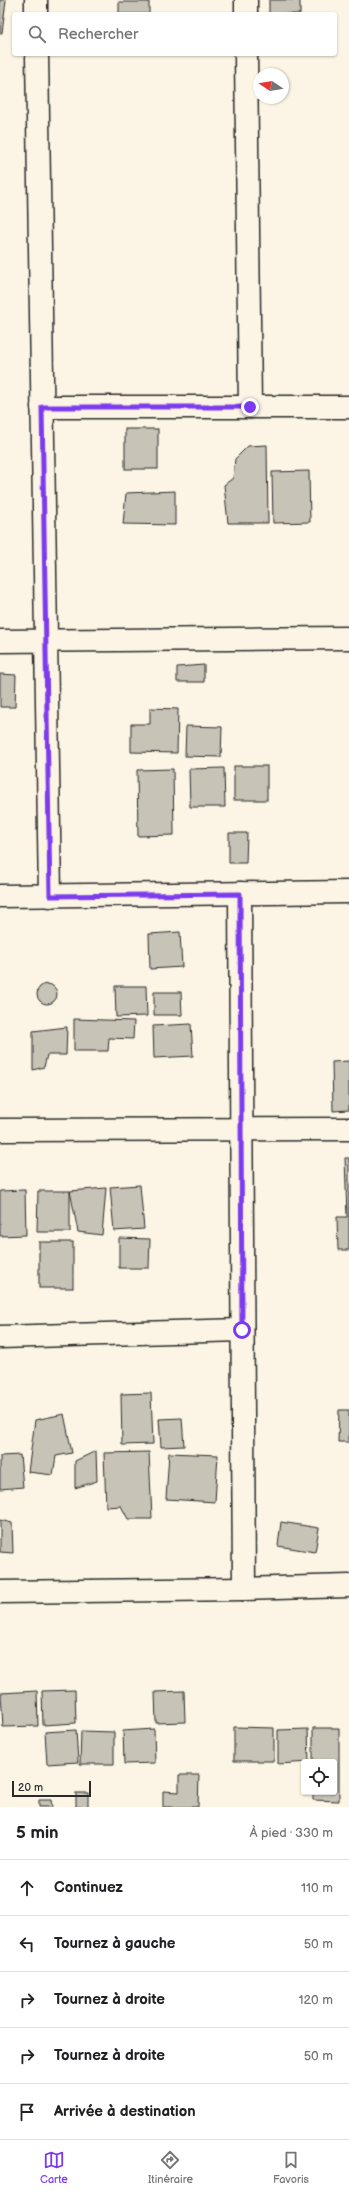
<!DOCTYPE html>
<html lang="fr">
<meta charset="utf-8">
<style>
:root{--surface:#fff;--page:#f6f6f6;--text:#202124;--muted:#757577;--line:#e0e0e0;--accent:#7c3aed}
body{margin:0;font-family:"Balsamiq Sans",sans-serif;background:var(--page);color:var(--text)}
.controls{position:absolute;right:12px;bottom:12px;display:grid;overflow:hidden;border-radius:4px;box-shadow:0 1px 3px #0004}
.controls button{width:36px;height:36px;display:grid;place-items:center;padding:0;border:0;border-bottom:1px solid var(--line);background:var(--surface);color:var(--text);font:20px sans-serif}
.compass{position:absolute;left:253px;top:68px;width:36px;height:36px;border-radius:50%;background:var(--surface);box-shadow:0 1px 3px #0004;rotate:282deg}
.scale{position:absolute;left:12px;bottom:10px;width:79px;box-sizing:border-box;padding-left:4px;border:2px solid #2b2b2b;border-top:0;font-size:11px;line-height:14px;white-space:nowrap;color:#2b2b2b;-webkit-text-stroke:3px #fcf5e5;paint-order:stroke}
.stop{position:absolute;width:12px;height:12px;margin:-9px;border:3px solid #7c3aed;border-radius:50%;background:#fff}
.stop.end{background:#7c3aed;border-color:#fff;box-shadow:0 1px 4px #0008}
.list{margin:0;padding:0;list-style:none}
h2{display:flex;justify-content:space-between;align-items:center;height:52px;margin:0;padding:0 16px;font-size:17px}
h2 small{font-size:13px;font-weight:400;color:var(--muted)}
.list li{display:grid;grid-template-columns:26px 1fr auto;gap:12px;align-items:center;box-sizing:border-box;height:56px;padding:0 16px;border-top:1px solid var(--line)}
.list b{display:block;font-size:15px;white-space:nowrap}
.list em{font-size:13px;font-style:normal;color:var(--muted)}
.icon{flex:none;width:22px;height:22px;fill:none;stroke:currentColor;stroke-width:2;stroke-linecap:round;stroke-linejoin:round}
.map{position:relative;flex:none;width:349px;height:1807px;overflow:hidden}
.search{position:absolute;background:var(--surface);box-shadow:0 1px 3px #0004;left:12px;right:12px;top:12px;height:44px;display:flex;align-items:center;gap:10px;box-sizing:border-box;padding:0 14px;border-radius:4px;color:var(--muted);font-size:15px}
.sheet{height:332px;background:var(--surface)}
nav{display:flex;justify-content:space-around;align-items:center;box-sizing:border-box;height:56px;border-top:1px solid var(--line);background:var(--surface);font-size:11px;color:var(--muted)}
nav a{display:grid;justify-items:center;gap:2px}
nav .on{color:var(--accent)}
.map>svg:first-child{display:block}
</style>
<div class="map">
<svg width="349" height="1807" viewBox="0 0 349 1807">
<rect width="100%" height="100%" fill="#fcf5e5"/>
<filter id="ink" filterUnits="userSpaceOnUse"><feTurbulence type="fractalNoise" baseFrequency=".025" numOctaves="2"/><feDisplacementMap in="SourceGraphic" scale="8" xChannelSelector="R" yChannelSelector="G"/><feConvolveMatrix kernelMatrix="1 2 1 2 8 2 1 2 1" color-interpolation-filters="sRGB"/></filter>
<g filter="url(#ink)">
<!-- building -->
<g fill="#c8c3b7" stroke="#2b2b2b">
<path d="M 0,0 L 6,0 L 2,33 L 0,33 Z"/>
<rect x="269" y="0" width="31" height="14"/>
<rect x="119" y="2" width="30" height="12"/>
<rect x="125" y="429" width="33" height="40"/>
<path d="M 267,445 L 268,523 L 228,523 L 224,485 L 233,478 L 235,459 L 248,446 Z"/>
<path d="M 309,471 L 310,522 L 273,523 L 272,472 Z"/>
<path d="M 175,491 L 175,525 L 123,524 L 126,493 Z"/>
<path d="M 204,665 L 204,682 L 177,682 L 177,667 Z"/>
<path d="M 0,674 L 16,675 L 15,707 L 0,707 Z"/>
<path d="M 150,708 L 178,709 L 177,753 L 131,752 L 131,724 L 150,724 Z"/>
<path d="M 186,726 L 222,727 L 221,757 L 185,756 Z"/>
<rect x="234" y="766" width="33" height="34"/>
<path d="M 224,768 L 225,807 L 190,807 L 189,769 Z"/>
<path d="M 173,769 L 174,835 L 138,836 L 137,770 Z"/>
<path d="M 229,833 L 247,833 L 246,863 L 229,863 Z"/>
<path d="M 180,932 L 182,967 L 150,969 L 149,934 Z"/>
<circle cx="47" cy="994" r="10"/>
<path d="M 115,986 L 146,986 L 147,1016 L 116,1017 Z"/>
<path d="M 154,992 L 181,992 L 182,1015 L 154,1015 Z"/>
<path d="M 74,1019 L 134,1021 L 133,1039 L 109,1038 L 108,1051 L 74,1051 Z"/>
<path d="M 191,1024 L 193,1056 L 154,1058 L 153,1026 Z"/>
<path d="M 67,1027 L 66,1055 L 47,1055 L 44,1067 L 33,1070 L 33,1031 Z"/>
<path d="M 349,1061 L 349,1110 L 333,1111 L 332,1062 Z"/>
<path d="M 345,1158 L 349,1158 L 349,1250 L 338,1250 L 337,1217 L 347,1217 Z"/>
<path d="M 140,1185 L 144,1229 L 114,1231 L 110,1187 Z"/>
<path d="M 106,1188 L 102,1235 L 78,1232 L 70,1191 Z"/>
<path d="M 25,1190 L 26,1235 L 0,1236 L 0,1191 Z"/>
<path d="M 38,1191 L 70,1191 L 70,1232 L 37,1232 Z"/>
<path d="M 119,1238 L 150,1239 L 149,1268 L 119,1268 Z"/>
<rect x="39" y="1242" width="34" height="46"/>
<path d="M 151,1393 L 153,1444 L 122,1445 L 121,1394 Z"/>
<path d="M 339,1410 L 349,1410 L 349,1442 L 338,1442 Z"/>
<path d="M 64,1414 L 72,1453 L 56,1456 L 53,1475 L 28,1472 L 35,1420 Z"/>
<path d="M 182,1418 L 184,1446 L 161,1447 L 159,1419 Z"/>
<path d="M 96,1451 L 97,1481 L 75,1488 L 75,1461 Z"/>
<path d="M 149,1452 L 152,1519 L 128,1519 L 121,1506 L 106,1507 L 104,1453 Z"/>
<path d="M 169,1453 L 218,1455 L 215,1502 L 166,1499 Z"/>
<path d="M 20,1455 L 23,1487 L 0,1489 L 0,1456 Z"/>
<path d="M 0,1520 L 12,1523 L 13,1553 L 0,1552 Z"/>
<path d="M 281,1522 L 319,1528 L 315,1552 L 278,1546 Z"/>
<path d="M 75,1690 L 76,1723 L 43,1725 L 42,1691 Z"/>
<path d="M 37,1691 L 38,1726 L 3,1727 L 1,1693 Z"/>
<path d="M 184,1691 L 185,1722 L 156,1723 L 155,1692 Z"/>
<path d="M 234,1727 L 274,1728 L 274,1761 L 234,1761 Z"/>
<path d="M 313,1728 L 339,1728 L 339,1801 L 313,1800 L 313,1792 L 334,1792 L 334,1762 L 313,1762 Z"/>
<path d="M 154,1729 L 155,1763 L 124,1764 L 123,1731 Z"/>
<path d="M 308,1729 L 309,1762 L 278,1764 L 278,1730 Z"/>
<path d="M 76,1730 L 78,1762 L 47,1764 L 45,1732 Z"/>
<path d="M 81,1731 L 114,1732 L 114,1764 L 80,1764 Z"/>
<path d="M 179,1775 L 199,1775 L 198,1807 L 163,1807 L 163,1791 L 179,1792 Z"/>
<rect x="76" y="1793" width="12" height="14"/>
<path d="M 39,1800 L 51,1800 L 52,1807 L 39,1807 Z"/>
</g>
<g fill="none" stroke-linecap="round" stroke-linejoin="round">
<!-- minor casing -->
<g stroke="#2b2b2b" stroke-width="25">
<g id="minor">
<path d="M 36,0 L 36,14"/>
<path d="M 246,0 L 246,14"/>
<path d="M 37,54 L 50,896"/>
<path d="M 246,54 L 250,407"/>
<path d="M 42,407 L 349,407"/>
<path d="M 0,641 L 349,638"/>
<path d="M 240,893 L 244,1589"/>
<path d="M 0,896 L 349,892"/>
<path d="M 0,1130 L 349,1129"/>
<path d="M 0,1337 L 242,1330"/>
<path d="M 0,1592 L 244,1589 L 349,1586"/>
</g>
</g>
<!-- minor -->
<use href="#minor" stroke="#fcf5e5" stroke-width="22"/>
</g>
</g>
<g fill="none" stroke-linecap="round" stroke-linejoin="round" filter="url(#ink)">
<!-- route -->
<path stroke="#7c3aed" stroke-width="5" d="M 242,1330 L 240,894 L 50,896 L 42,407 L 250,407"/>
</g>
</svg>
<div class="controls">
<button><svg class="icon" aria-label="locate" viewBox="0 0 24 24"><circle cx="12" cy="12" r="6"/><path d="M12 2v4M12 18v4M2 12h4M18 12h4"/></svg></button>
</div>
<svg class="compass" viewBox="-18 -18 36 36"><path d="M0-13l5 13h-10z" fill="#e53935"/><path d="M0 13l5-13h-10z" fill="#757577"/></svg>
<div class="scale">20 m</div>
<div class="stop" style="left:242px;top:1330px"></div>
<div class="stop end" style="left:250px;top:407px"></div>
<div class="search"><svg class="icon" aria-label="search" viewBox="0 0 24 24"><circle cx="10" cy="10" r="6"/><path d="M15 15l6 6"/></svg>Rechercher</div>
</div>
<section class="sheet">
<h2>5 min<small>À pied · 330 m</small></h2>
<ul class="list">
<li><svg class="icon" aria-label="ahead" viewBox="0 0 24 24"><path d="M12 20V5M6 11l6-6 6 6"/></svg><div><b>Continuez</b></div><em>110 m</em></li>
<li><svg class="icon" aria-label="left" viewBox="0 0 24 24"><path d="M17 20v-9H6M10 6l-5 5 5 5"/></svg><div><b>Tournez à gauche</b></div><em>50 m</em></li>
<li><svg class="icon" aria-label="right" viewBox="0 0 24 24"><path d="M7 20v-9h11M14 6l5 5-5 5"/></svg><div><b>Tournez à droite</b></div><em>120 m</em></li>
<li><svg class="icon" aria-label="right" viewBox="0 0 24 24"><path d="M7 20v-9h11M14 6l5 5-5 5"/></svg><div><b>Tournez à droite</b></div><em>50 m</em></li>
<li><svg class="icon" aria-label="arrive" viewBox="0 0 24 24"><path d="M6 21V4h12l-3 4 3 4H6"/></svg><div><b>Arrivée à destination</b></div></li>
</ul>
</section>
<nav>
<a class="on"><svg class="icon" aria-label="map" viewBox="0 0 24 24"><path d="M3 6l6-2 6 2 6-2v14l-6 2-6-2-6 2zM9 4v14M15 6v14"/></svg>Carte</a>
<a><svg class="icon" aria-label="directions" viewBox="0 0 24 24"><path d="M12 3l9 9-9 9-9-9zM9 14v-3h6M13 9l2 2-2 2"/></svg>Itinéraire</a>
<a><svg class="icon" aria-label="saved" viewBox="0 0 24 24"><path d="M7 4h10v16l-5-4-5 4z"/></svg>Favoris</a>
</nav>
